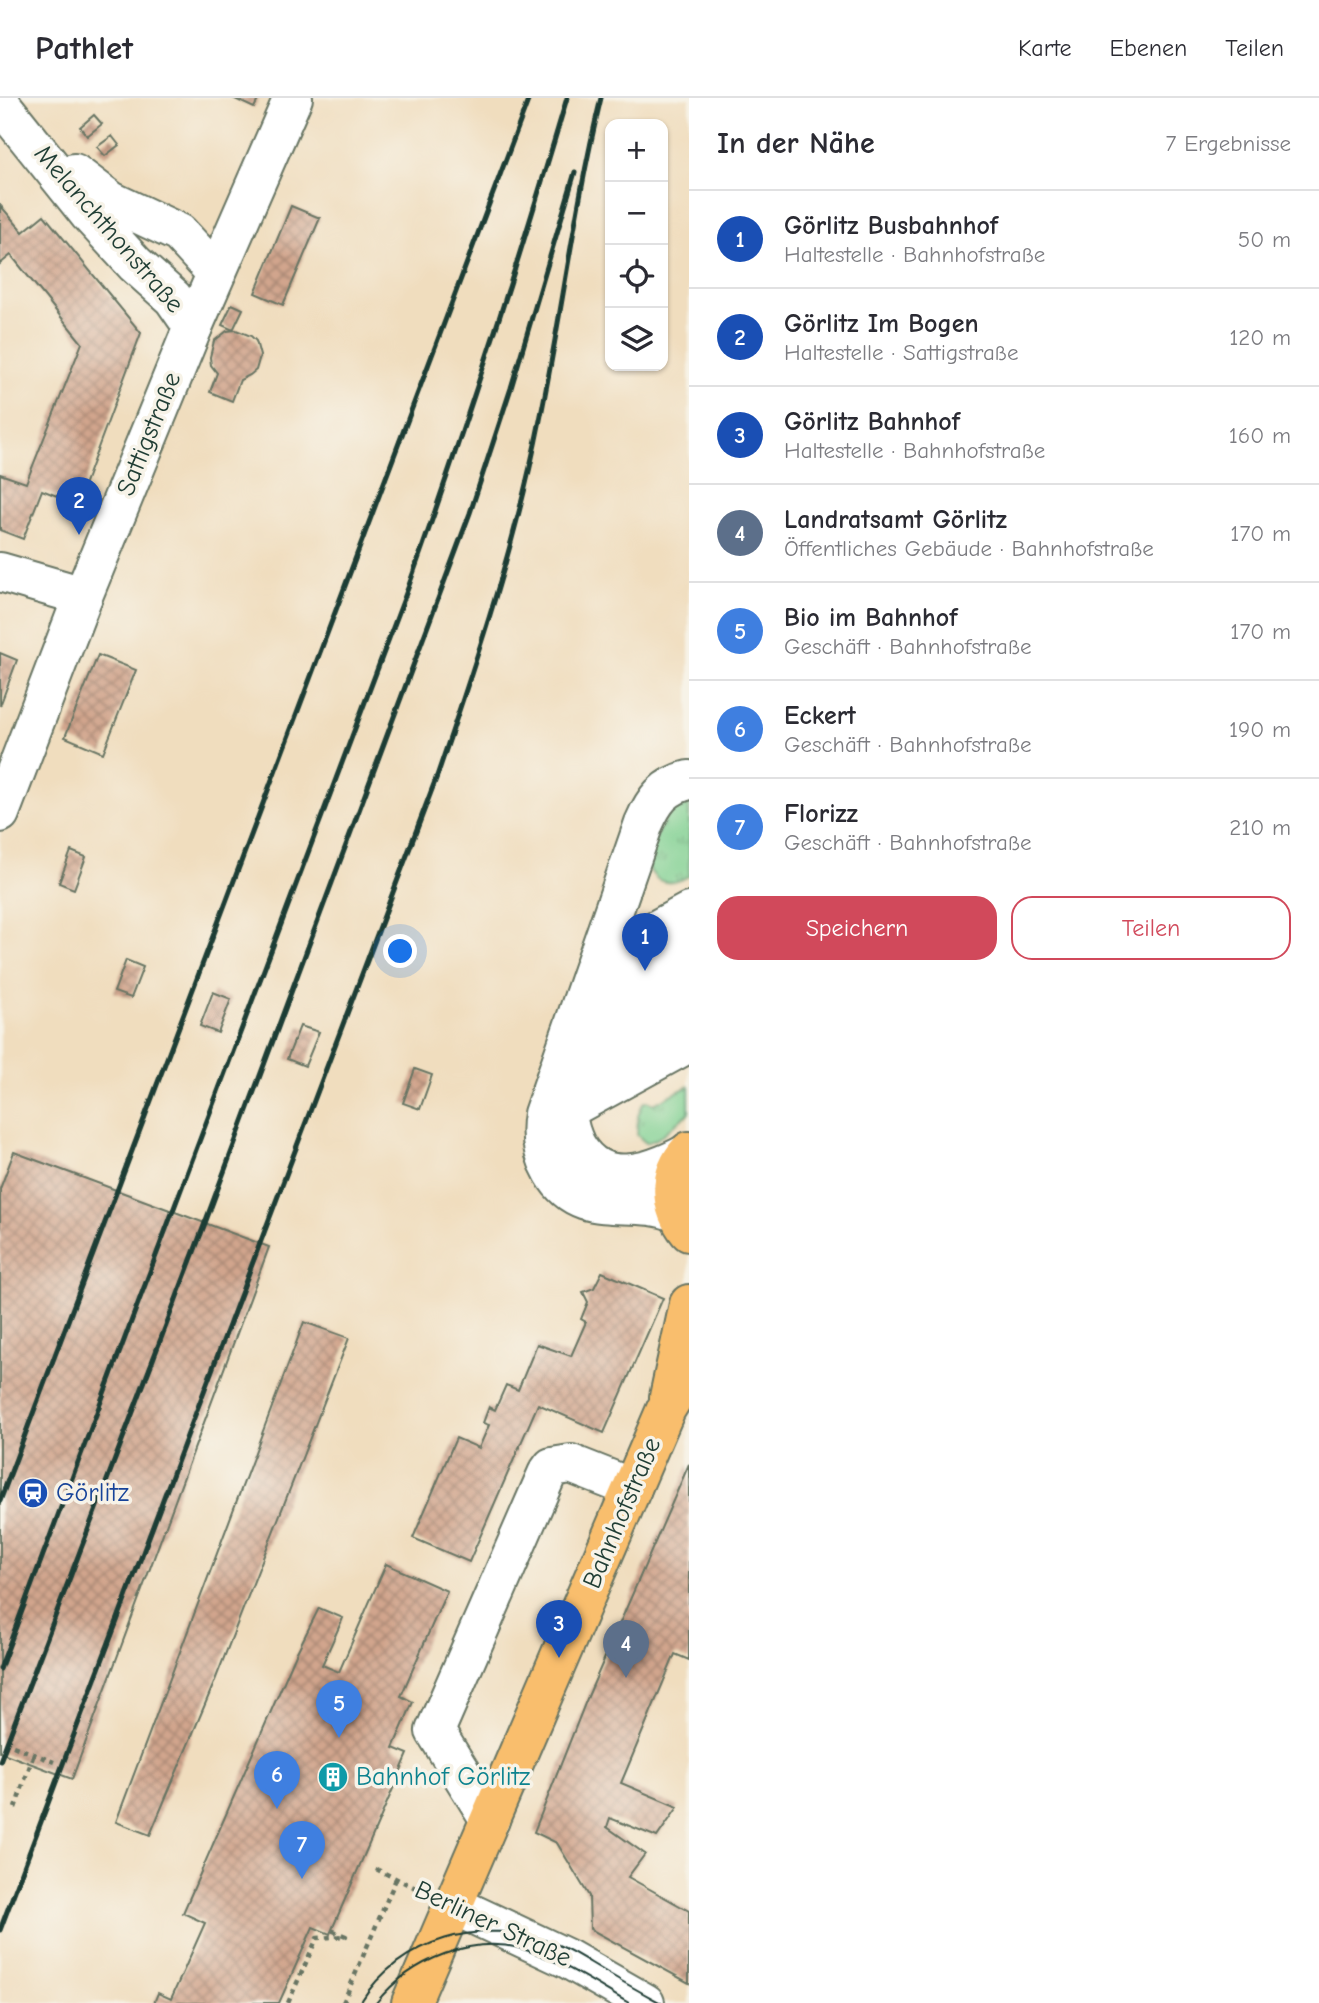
<!DOCTYPE html>
<html lang="de">
<meta charset="utf-8">
<style>
:root{--surface:#fff;--page:#f7f7f7;--text:#2b2b33;--muted:#7c7c81;--line:#e1e1e2;--accent:#d1495b}
body{margin:0;font-family:"Comic Neue",sans-serif;background:var(--page);color:var(--text)}
.controls{position:absolute;right:21px;top:21px;display:grid;overflow:hidden;border-radius:14px;box-shadow:0 2px 5px #0004}
.controls button{width:63px;height:63px;display:grid;place-items:center;padding:0;border:0;border-bottom:2px solid var(--line);background:var(--surface);color:var(--text);font:35px sans-serif}
.you{position:absolute;left:401px;top:854px;width:24px;height:24px;margin:-18px;border:5px solid #fff;border-radius:50%;background:#1a73e8;box-shadow:0 0 0 10px #1a73e833}
.badge{display:grid;place-items:center;width:46px;height:46px;border-radius:50%;background:var(--accent);color:#fff;font-size:23px;font-weight:700}
.pin{position:absolute;translate:-50% -58px;filter:drop-shadow(0 2px 4px #0008)}
.pin::after{content:'';position:absolute;top:37px;width:24px;height:21px;background:inherit;clip-path:polygon(0 0,100% 0,50% 100%)}
.list{margin:0;padding:0;list-style:none}
h2{display:flex;justify-content:space-between;align-items:center;height:91px;margin:0;padding:0 28px;font-size:30px}
h2 small{font-size:23px;font-weight:400;color:var(--muted)}
.list li{display:grid;grid-template-columns:46px 1fr auto;gap:21px;align-items:center;box-sizing:border-box;height:98px;padding:0 28px;border-top:2px solid var(--line)}
.list b{display:block;font-size:26px;white-space:nowrap}
.list p{margin:0;font-size:23px;white-space:nowrap;color:var(--muted)}
.list em{font-size:23px;font-style:normal;color:var(--muted)}
.actions{display:flex;gap:14px;padding:21px 28px}
.actions a{flex:1;padding:16px 0;border:2px solid var(--accent);border-radius:21px;text-align:center;font-size:24px;color:var(--accent)}
.actions .main{background:var(--accent);color:#fff}
.icon{flex:none;width:38px;height:38px;fill:none;stroke:currentColor;stroke-width:2;stroke-linecap:round;stroke-linejoin:round}
.map{position:relative;flex:none;width:689px;height:1905px;overflow:hidden}
header{display:flex;align-items:center;gap:42px;box-sizing:border-box;height:98px;padding:0 35px;background:var(--surface);border-bottom:2px solid var(--line)}
header strong{font-size:33px}
nav{display:flex;gap:38px;margin-inline-start:auto;font-size:24px}
main{display:flex}
aside{flex:1;background:var(--surface)}
.map>svg:first-child{display:block}
</style>
<header>
<strong>Pathlet</strong>
<nav><a>Karte</a><a>Ebenen</a><a>Teilen</a></nav>
</header>
<main>
<div class="map">
<svg width="689" height="1905" viewBox="0 0 689 1905">
<defs>
<pattern id="grass-tufts" width="24" height="20" patternUnits="userSpaceOnUse" patternTransform="scale(1.75)"><rect width="24" height="20" fill="#7ed091"/><path d="M3 7l-1-3M5 7V3M7 7l1-3M15 17l-1-3M17 17v-4M19 17l1-3" fill="none" stroke="#67aa77"/></pattern>
<pattern id="building-cross-hatch" width="8" height="8" patternUnits="userSpaceOnUse" patternTransform="scale(1.75)"><rect width="8" height="8" fill="#d1a58d"/><path d="M0 0l8 8M0 8l8-8" fill="none" stroke="#a98874"/></pattern>
</defs>
<rect width="100%" height="100%" fill="#f7f3e8"/>
<filter id="ink" filterUnits="userSpaceOnUse"><feTurbulence type="fractalNoise" baseFrequency=".0143" numOctaves="2"/><feDisplacementMap in="SourceGraphic" scale="14" xChannelSelector="R" yChannelSelector="G"/><feConvolveMatrix kernelMatrix="1 2 1 2 8 2 1 2 1" color-interpolation-filters="sRGB"/></filter>
<filter id="wash" filterUnits="userSpaceOnUse"><feTurbulence type="fractalNoise" baseFrequency=".00686" numOctaves="4" result="noise"/><feDisplacementMap in="SourceGraphic" scale="28" xChannelSelector="R" yChannelSelector="G"/><feGaussianBlur stdDeviation="1.57" result="paint"/><feColorMatrix in="noise" values="0 0 0 0 0 0 0 0 0 0 0 0 0 0 0 0 0 1.4 0 .05"/><feComposite in="paint" operator="in"/></filter>
<g filter="url(#wash)">
<rect width="100%" height="100%" fill="#f0ddbe"/>
<!-- grass -->
<g fill="url(#grass-tufts)" stroke="#4e8662" stroke-width="2">
<path d="M 689,699 L 689,778 C 672,788 655,788 647,766 C 655,738 662,715 689,699 Z"/>
<path d="M 689,988 L 689,1015 L 657,1041 L 646,1045 L 637,1037 L 638,1018 L 643,1005 L 648,1003 L 654,1006 Z"/>
</g>
<g id="blocks">
<!-- building -->
<g fill="url(#building-cross-hatch)">
<path d="M 233,0 L 259,0 L 254,10 Z"/>
<path d="M 94,17 L 102,26 L 87,38 L 80,29 Z"/>
<path d="M 112,38 L 119,47 L 105,58 L 97,49 Z"/>
<path d="M 0,107 L 23,134 L 44,117 L 141,235 L 77,406 L 42,392 L 23,441 L 0,432 L 0,376 L 26,385 L 82,245 L 11,157 L 0,166 Z"/>
<path d="M 291,108 L 320,120 L 283,207 L 255,195 Z"/>
<path d="M 232,206 L 243,211 L 233,232 L 222,227 Z"/>
<path d="M 236,232 L 251,238 L 256,243 L 260,258 L 256,272 L 250,277 L 240,282 L 232,303 L 210,294 L 217,275 L 211,267 L 210,259 L 214,243 L 227,233 Z"/>
<path d="M 0,555 L 17,562 L 0,608 Z"/>
<path d="M 98,557 L 136,572 L 103,655 L 65,639 Z"/>
<path d="M 71,753 L 86,759 L 74,791 L 59,785 Z"/>
<path d="M 126,862 L 143,869 L 131,900 L 114,894 Z"/>
<path d="M 213,894 L 231,901 L 218,935 L 200,928 Z"/>
<path d="M 300,928 L 319,934 L 305,968 L 287,961 Z"/>
<path d="M 415,971 L 432,977 L 420,1011 L 403,1005 Z"/>
<path d="M 14,1054 L 269,1149 L 72,1681 L 0,1654 L 0,1091 Z"/>
<path d="M 602,1174 L 663,1200 L 604,1335 L 538,1306 L 469,1464 L 413,1440 L 456,1340 L 479,1350 L 489,1327 L 483,1325 L 489,1309 L 495,1312 L 506,1287 L 518,1292 L 537,1246 L 571,1258 L 586,1224 L 581,1221 L 588,1204 L 583,1194 L 594,1190 Z"/>
<path d="M 304,1224 L 349,1240 L 214,1585 L 150,1737 L 116,1724 Z"/>
<path d="M 689,1366 L 689,1562 L 675,1556 L 621,1685 L 678,1709 L 657,1739 L 610,1720 L 607,1729 L 645,1756 L 628,1779 L 689,1813 L 689,1885 L 590,1831 L 589,1798 L 557,1745 L 534,1734 L 586,1603 Z"/>
<path d="M 386,1466 L 447,1493 L 401,1598 L 413,1604 L 393,1650 L 408,1656 L 330,1836 L 313,1829 L 279,1905 L 154,1905 L 158,1895 L 171,1901 L 205,1825 L 183,1815 L 296,1556 L 319,1510 L 343,1520 L 322,1567 L 339,1574 Z"/>
</g>
</g>
</g>
<g filter="url(#ink)">
<use href="#blocks" fill-opacity="0" stroke="#687564" stroke-width="2"/>
<g fill="none" stroke-linecap="round" stroke-linejoin="round">
<!-- minor casing -->
<g stroke="#687564" stroke-width="42">
<g id="minor">
<path d="M 0,5 L 88,115 L 135,166 L 173,200 L 193,229"/>
<path d="M 74,75 L 111,103 L 179,135 L 216,175"/>
<path d="M 0,474 L 83,498"/>
<path d="M 0,715 L 83,498 L 193,229 L 293,0"/>
<path d="M 628,878 L 689,845"/>
<path d="M 609,893 L 623,850 L 689,814"/>
<path d="M 598,925 L 689,877"/>
<path d="M 585,963 L 689,909"/>
<path d="M 582,974 C 577,985 571,998 569,1010 C 566,1021 571,1036 576,1047 C 601,1092 650,1075 686,1056"/>
<path d="M 568,1011 L 689,945"/>
<path d="M 677,1115 C 632,1095 581,1124 553,1074 C 542,1055 539,1037 543,1016 L 644,725 C 654,702 664,688 689,682"/>
<path d="M 490,1722 L 435,1633 L 547,1376 L 552,1369 L 571,1366 L 632,1390"/>
<path d="M 453,1807 L 568,1861 L 645,1905"/>
</g>
</g>
<!-- major casing -->
<g stroke="#687564" stroke-width="42">
<g id="major">
<path d="M 689,1053 C 667,1077 669,1109 689,1134"/>
<path d="M 669,1299 L 689,1206"/>
<path d="M 411,1905 L 666,1311 L 689,1274"/>
</g>
</g>
<!-- path -->
<g stroke="#687564" stroke-width="4.5" stroke-dasharray="5 5" stroke-linecap="butt">
<path d="M 13,1648 L 54,1664"/>
<path d="M 15,1710 L 34,1656"/>
<path d="M 376,1771 L 422,1793"/>
<path d="M 288,1905 L 317,1840 L 346,1838 L 331,1832"/>
<path d="M 343,1905 L 396,1781"/>
</g>
<!-- minor -->
<use href="#minor" stroke="#fff" stroke-width="38"/>
<!-- major -->
<use href="#major" stroke="#f9be6d" stroke-width="38"/>
<!-- tram -->
<g stroke="#1f3d34" stroke-width="2">
<path d="M 360,1905 C 400,1840 483,1818 553,1845 C 566,1849 579,1858 591,1865 C 614,1879 637,1892 661,1905"/>
<path d="M 376,1905 C 410,1862 475,1834 529,1853 C 565,1865 597,1887 629,1905"/>
</g>
<!-- rail -->
<g stroke="#1f3d34" stroke-width="5">
<path d="M 0,1403 L 529,0"/>
<path d="M 0,1571 L 408,490 C 466,328 518,165 567,0"/>
<path d="M 0,1663 L 205,1125 L 470,415 L 511,290 L 575,74"/>
<path d="M 0,1832 L 437,678 C 477,561 516,444 540,322 C 562,215 575,106 601,0"/>
</g>
</g>
</g>
<!-- icons -->
<defs>
<g id="station-disc" transform="scale(1.575)"><circle r="9.5" fill="#1a4fb4" stroke="#f7f3e8"/><path d="M-3-6H3Q5-6 5-4V2Q5 4 3 4L4.5 6H3L1.5 4h-3L-3 6H-4.5L-3 4Q-5 4-5 2V-4Q-5-6-3-6ZM-3.5-4v3h7v-3ZM-3.5 1v1.5H-2V1ZM2 1v1.5H3.5V1Z" fill="#fff"/></g>
<g id="building-disc" transform="scale(1.575)"><circle r="9.5" fill="#0f9aa8" stroke="#f7f3e8"/><path d="M-4-6H4V6H1V3H-1V6H-4ZM-2.5-4.3h1.7v1.8h-1.7ZM.8-4.3h1.7v1.8H.8ZM-2.5-1h1.7V.8h-1.7ZM.8-1h1.7V.8H.8Z" fill="#fff"/></g>
</defs>
<g fill-rule="evenodd">
<use href="#station-disc" x="33" y="1395"/>
<use href="#building-disc" x="333" y="1679"/>
</g>
<g text-anchor="middle" dominant-baseline="central" stroke-width="7" stroke-linejoin="round" paint-order="stroke">
<!-- street labels -->
<g font-size="26" fill="#1f3d34" stroke="#f7f3e8">
<text transform="translate(109 131) rotate(49)">Melanchthonstraße</text>
<text transform="translate(149 336) rotate(-68)">Sattigstraße</text>
<text transform="translate(622 1415) rotate(-67)">Bahnhofstraße</text>
<text transform="translate(493 1826) rotate(25)">Berliner Straße</text>
</g>
<!-- transit labels -->
<g font-size="26" fill="#164399" stroke="#f7f3e8" text-anchor="start">
<text x="56" y="1395">Görlitz</text>
</g>
<!-- culture labels -->
<g font-size="26" fill="#0d838f" stroke="#f7f3e8" text-anchor="start">
<text x="356" y="1679">Bahnhof Görlitz</text>
</g>
</g>
</svg>
<div class="controls">
<button>+</button>
<button>−</button>
<button><svg class="icon" aria-label="locate" viewBox="0 0 24 24"><circle cx="12" cy="12" r="6"/><path d="M12 2v4M12 18v4M2 12h4M18 12h4"/></svg></button>
<button><svg class="icon" aria-label="layers" viewBox="0 0 24 24"><path d="M12 4l9 5-9 5-9-5zM3 14l9 5 9-5"/></svg></button>
</div>
<div class="you"></div>
<div class="pin badge" style="left:645px;top:873px;background:#1a4fb4">1</div>
<div class="pin badge" style="left:79px;top:437px;background:#1a4fb4">2</div>
<div class="pin badge" style="left:559px;top:1560px;background:#1a4fb4">3</div>
<div class="pin badge" style="left:626px;top:1580px;background:#5c6f8a">4</div>
<div class="pin badge" style="left:339px;top:1640px;background:#3f7fe0">5</div>
<div class="pin badge" style="left:277px;top:1711px;background:#3f7fe0">6</div>
<div class="pin badge" style="left:302px;top:1781px;background:#3f7fe0">7</div>
</div>
<aside>
<h2>In der Nähe<small>7 Ergebnisse</small></h2>
<ul class="list">
<li><span class="badge" style="background:#1a4fb4">1</span><div><b>Görlitz Busbahnhof</b><p>Haltestelle · Bahnhofstraße</p></div><em>50 m</em></li>
<li><span class="badge" style="background:#1a4fb4">2</span><div><b>Görlitz Im Bogen</b><p>Haltestelle · Sattigstraße</p></div><em>120 m</em></li>
<li><span class="badge" style="background:#1a4fb4">3</span><div><b>Görlitz Bahnhof</b><p>Haltestelle · Bahnhofstraße</p></div><em>160 m</em></li>
<li><span class="badge" style="background:#5c6f8a">4</span><div><b>Landratsamt Görlitz</b><p>Öffentliches Gebäude · Bahnhofstraße</p></div><em>170 m</em></li>
<li><span class="badge" style="background:#3f7fe0">5</span><div><b>Bio im Bahnhof</b><p>Geschäft · Bahnhofstraße</p></div><em>170 m</em></li>
<li><span class="badge" style="background:#3f7fe0">6</span><div><b>Eckert</b><p>Geschäft · Bahnhofstraße</p></div><em>190 m</em></li>
<li><span class="badge" style="background:#3f7fe0">7</span><div><b>Florizz</b><p>Geschäft · Bahnhofstraße</p></div><em>210 m</em></li>
</ul>
<div class="actions"><a class="main">Speichern</a><a>Teilen</a></div>
</aside>
</main>
